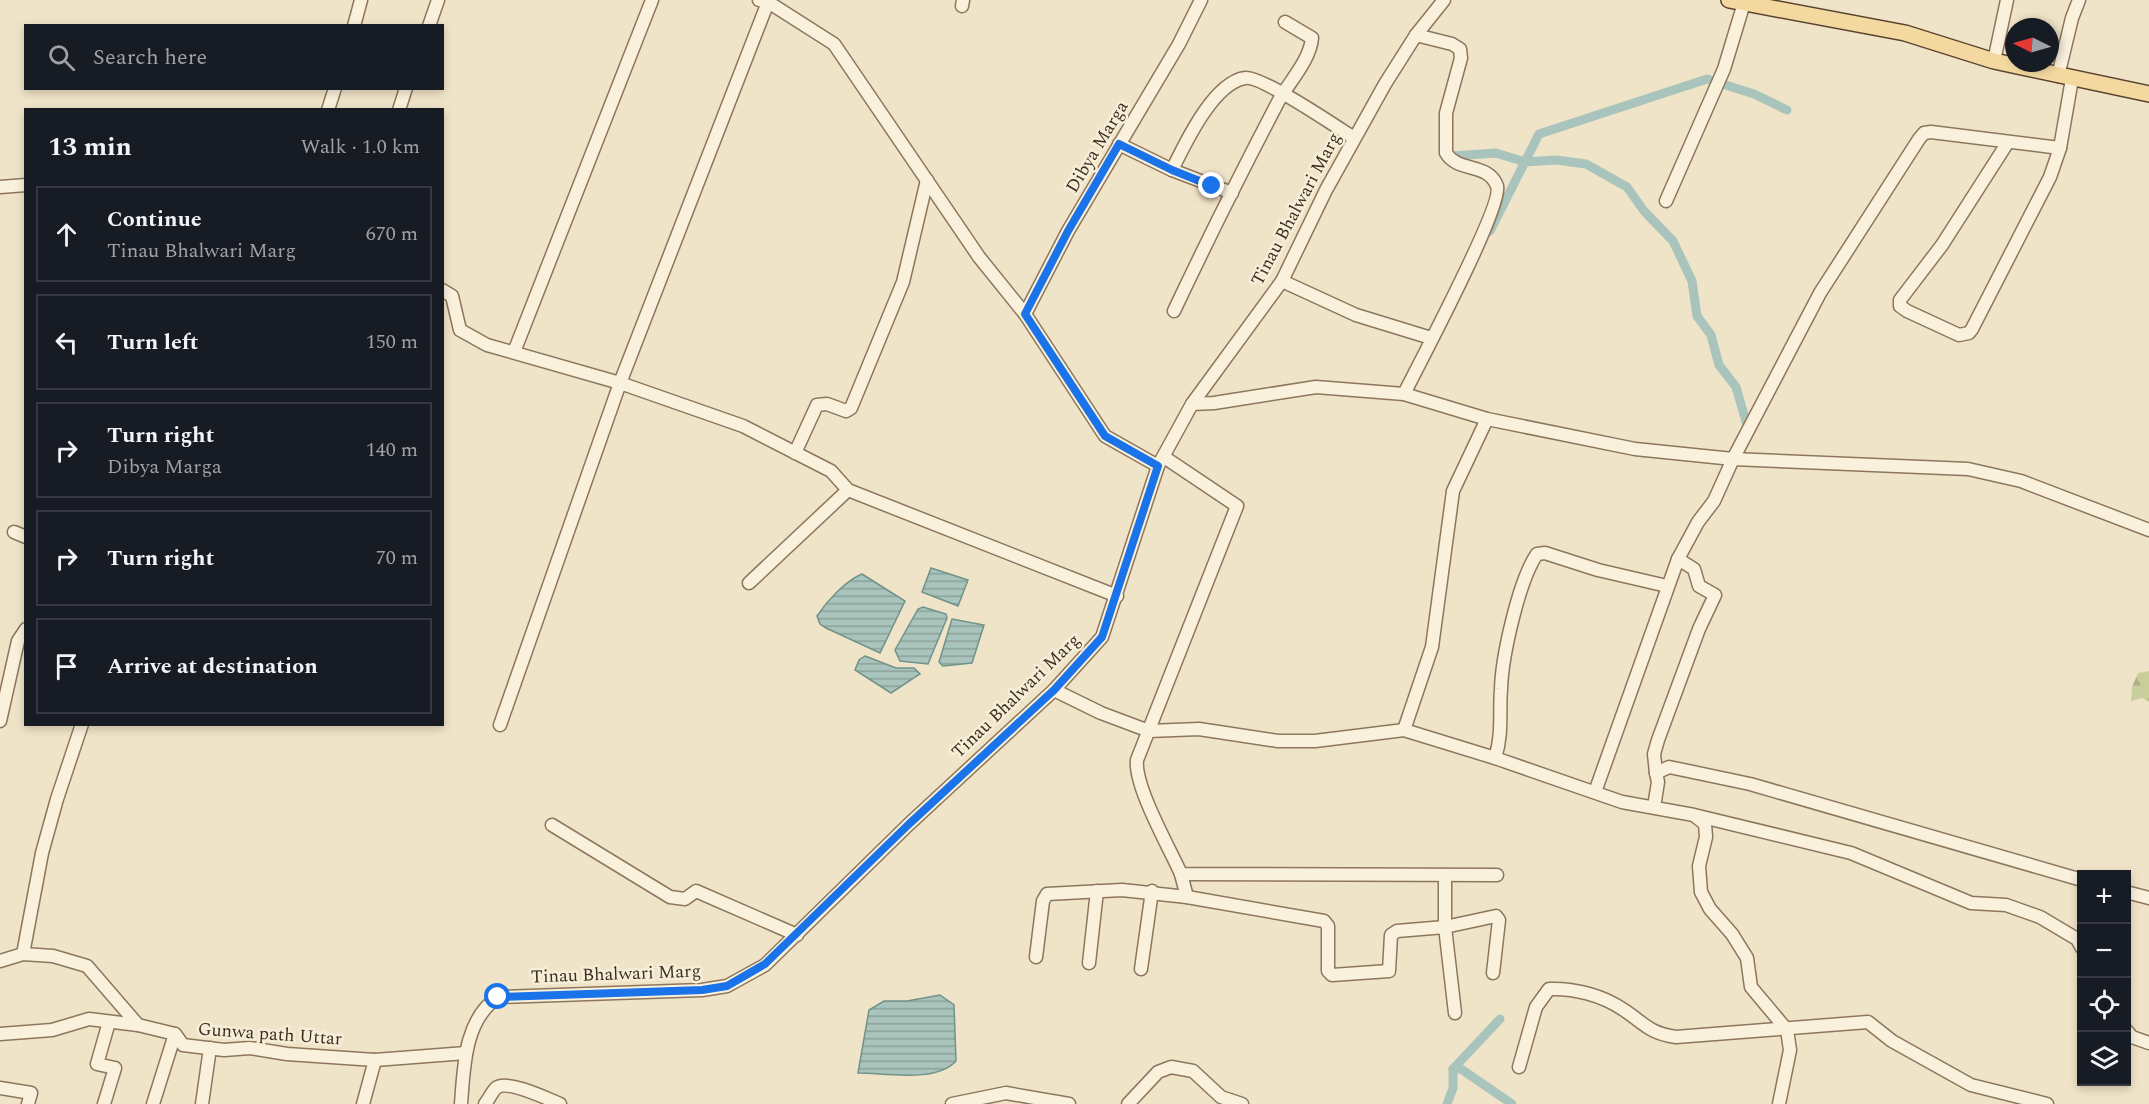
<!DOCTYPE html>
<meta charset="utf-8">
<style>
:root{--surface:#171b24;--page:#20242c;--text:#f1f3f6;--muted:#9ea1a6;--line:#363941}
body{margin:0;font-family:Spectral,serif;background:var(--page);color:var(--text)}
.controls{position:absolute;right:18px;bottom:18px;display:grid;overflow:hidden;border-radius:0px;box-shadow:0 3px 9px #0003}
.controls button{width:54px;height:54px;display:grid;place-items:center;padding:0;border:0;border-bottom:2px solid var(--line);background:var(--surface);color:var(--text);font:30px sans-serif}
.compass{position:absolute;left:2005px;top:18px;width:54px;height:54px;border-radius:50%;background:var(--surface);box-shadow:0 3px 9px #0003;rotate:275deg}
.stop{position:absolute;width:18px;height:18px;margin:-14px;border:4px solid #1a73e8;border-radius:50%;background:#fff}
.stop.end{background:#1a73e8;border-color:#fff;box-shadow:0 2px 6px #0008}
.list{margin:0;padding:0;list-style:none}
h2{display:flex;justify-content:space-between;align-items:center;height:78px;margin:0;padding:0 24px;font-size:26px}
h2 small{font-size:20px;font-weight:400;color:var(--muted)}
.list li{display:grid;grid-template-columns:39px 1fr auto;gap:18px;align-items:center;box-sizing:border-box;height:96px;margin:0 12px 12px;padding:0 12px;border:2px solid var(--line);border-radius:0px}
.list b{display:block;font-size:22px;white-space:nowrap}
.list p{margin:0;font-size:20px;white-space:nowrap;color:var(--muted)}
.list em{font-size:20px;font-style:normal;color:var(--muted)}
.icon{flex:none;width:33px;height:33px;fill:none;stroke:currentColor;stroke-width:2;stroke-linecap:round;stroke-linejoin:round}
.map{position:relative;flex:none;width:2149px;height:1104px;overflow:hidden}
.search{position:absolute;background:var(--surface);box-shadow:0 3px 9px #0003;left:24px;top:24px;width:420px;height:66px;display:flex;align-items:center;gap:15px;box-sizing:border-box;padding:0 21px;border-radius:0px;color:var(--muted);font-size:22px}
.panel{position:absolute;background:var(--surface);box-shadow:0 3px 9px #0003;left:24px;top:108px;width:420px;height:618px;border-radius:0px}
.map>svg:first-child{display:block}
</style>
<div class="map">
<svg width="2149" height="1104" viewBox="0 0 2149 1104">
<defs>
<pattern id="forest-firs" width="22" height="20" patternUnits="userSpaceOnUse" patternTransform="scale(1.5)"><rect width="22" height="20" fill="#c9cf9b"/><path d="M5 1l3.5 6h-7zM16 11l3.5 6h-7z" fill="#aeb285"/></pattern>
<pattern id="water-rules" width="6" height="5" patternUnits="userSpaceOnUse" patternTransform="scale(1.5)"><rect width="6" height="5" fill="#a9c4bc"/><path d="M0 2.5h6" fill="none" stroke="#8ba098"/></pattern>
</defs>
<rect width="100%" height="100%" fill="#f0e4c8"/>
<!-- forest -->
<path fill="url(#forest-firs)" d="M 2149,671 L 2149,702 L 2142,698 L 2131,701 L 2132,687 L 2138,673 Z"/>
<!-- water -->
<g fill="url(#water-rules)" stroke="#6f938a" stroke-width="1.5">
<path d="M 931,568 L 968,580 L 958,606 L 922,592 Z"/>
<path d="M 862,574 L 905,601 L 880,653 L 826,628 L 820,624 L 817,616 C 827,601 845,581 862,574 Z"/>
<path d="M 923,607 L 946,614 L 947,618 L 928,664 L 900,661 L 895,650 L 918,609 Z"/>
<path d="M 952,619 L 984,625 L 972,663 L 943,666 L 939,662 Z"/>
<path d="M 865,656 L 896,668 L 914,668 L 920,674 L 891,693 L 855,670 L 859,660 Z"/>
<path d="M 940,995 L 954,1005 L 956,1061 C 936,1083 886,1073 858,1073 L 869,1010 L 884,1001 L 907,1001 Z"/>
</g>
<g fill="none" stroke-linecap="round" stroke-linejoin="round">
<!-- canal -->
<g stroke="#a9c4bc" stroke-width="9">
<path d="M 1452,156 L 1496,153 L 1525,162 L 1556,160 L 1586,164 L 1627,187 L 1644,211 L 1673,241 L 1692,281 L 1697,316 L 1711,335 L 1719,365 L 1736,387 L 1747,425"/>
<path d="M 1490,231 L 1539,134 L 1707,79 L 1754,94 L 1787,110"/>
<path d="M 1453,1069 L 1461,1069 L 1512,1104"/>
<path d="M 1447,1104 L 1453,1088 L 1453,1069 L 1500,1019"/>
</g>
<!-- minor casing -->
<g stroke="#8d765c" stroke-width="15">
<g id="minor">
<path d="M 759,0 L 768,2 L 834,44 L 979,257 L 1025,314 L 1105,436 L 1158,466"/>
<path d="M 962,6 L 963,0"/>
<path d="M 354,26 L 361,0"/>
<path d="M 429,26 L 438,0"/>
<path d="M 1994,61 L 2007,0"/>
<path d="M 2058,76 L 2072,18 L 2079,0"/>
<path d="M 328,110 L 335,88"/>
<path d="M 399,110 L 406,88"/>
<path d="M 2008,142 L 1942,245 L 1900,300 L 1900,306 L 1907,311 L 1959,335 L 1969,333 L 1972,329 L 2050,177 L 2060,148 L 2072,79"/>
<path d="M 1119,144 L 1172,170 L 1232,193"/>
<path d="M 1172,170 C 1185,144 1213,83 1245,78 C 1260,75 1337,127 1354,138"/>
<path d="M 0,187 L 26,185"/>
<path d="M 1666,201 L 1724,69 L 1744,3"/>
<path d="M 1282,281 L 1356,315 L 1431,338"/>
<path d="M 442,290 L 452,296 L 460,330 L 487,345 L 620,383 L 743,426 L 831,471 L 848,490 L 1117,596"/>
<path d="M 1174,311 C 1207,241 1242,171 1278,102 C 1288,83 1310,61 1312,38 L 1285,22"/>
<path d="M 1025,314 L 1068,231 L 1179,44 L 1201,0"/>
<path d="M 514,352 L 652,0"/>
<path d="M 1404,394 C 1418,366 1504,204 1497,186 C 1488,162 1458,173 1446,153 L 1446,113 L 1461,58 L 1460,49 L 1452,44 L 1416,35"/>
<path d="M 1192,404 L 1214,403 L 1316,387 L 1404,394 L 1487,419 L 1635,449 L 1733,459 L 1968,469 L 2021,481 L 2149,530"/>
<path d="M 795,453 L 817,405 L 827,404 L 846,411 L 851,408 L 903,282 L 927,180"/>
<path d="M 1164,457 L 1237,506 L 1137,760 C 1134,786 1169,847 1181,874 L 1497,875"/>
<path d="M 14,532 L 26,537"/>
<path d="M 749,583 L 848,490"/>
<path d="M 1054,690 L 1101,713 L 1149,731 L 1199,729 L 1278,741 L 1315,741 L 1404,730 L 1495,758 L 1622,802 L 1694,815 L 1851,853 L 1971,903 L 2006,905 L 2040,917 L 2077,939 L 2082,948"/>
<path d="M 0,721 L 18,641 L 26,629"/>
<path d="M 500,725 L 620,383 L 768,2"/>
<path d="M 1404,730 L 1432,647 L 1453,491 L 1487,419"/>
<path d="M 1495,758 C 1503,734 1499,713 1501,689 C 1502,656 1519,580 1537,554 L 1545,553 L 1598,570 L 1667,586"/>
<path d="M 1656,773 L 1654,754 L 1658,740 L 1699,629 L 1715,595 L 1699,586 L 1694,569 L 1678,559"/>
<path d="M 1595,792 L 1678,559 L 1698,522 L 1714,501 L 1733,459 L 1820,293 L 1919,139 L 1924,133 L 1931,132 L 2060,148"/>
<path d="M 1654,807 L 1658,782 L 1656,773 L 1669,767 L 1750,784 L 2082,880"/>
<path d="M 1695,816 L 1705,824 L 1706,837 L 1699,866 L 1701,892 L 1710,909 L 1732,934 L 1747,958 L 1751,987 L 1787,1030 L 1790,1050 L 1779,1104"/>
<path d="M 552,825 L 670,897 L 685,899 L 696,891 L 797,935"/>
<path d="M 1445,875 L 1445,927 L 1455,1013"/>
<path d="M 2126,892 L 2149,898"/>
<path d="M 1187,897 L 1324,921 L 1328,926 L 1328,971 L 1332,975 L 1389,971 L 1391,935 L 1397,931 L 1445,927 L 1496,916 L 1499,920 L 1493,973"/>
<path d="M 23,954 L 42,853 L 57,799 L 82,724"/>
<path d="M 1036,957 L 1043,901 L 1047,894 L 1122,890 L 1187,897 L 1181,874"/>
<path d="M 0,961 L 23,954 L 53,956 L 87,966 L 138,1025 L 175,1034 L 183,1045 L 224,1050 L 250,1048 L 287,1054 L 375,1060 L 466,1053"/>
<path d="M 1089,963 L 1097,891"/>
<path d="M 1141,969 L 1152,891"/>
<path d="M 2126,1030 L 2132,1037 L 2149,1043"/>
<path d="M 0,1034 L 52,1030 L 89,1019 L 138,1025"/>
<path d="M 1519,1067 L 1536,1007 L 1549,989 C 1574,988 1602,995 1624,1010 C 1645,1024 1649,1033 1676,1037 L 1868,1022 L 1892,1041 L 1971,1085 L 2047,1104"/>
<path d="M 0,1088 L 31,1093 L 28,1104"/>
<path d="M 104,1104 L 115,1068 L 97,1064 L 109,1022"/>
<path d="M 153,1104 L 175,1034"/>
<path d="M 202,1104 L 210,1048"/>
<path d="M 363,1104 L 375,1060"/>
<path d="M 461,1104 C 464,1067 464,1020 498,997 L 702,990 L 727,986 L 765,965 L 908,825 L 1054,690 L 1102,637 L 1158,466 L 1192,404 L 1282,281 L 1326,190 L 1385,84 L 1416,35 L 1444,0"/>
<path d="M 485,1104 C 489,1099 492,1092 496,1088 C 507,1079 548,1099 560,1104"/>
<path d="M 952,1104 L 1006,1093 L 1069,1104"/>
<path d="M 1128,1104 L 1158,1072 L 1171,1067 L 1193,1071 L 1221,1097 L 1242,1104"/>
</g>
</g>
<!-- major casing -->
<g stroke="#5b4430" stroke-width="18">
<path id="major" d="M 1729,0 L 1905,33 L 1994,61 L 2149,94"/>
</g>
<!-- minor -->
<use href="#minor" stroke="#faf1dc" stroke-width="12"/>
<!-- major -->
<use href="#major" stroke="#f3d9a0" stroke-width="15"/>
</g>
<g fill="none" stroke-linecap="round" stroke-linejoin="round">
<!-- route -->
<path stroke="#1a73e8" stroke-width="8" d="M 498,997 L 702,990 L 727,986 L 765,964 L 908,825 L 1054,690 L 1102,637 L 1158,466 L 1105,436 L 1025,314 L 1068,231 L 1119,144 L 1172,170 L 1212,186"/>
</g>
<g text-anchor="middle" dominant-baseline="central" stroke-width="5" stroke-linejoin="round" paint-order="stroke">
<!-- street labels -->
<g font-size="18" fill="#3d2e20" stroke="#f7eed8">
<text transform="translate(1097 147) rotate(-59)">Dibya Marga</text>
<text transform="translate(1296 209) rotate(-62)">Tinau Bhalwari Marg</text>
<text transform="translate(1016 696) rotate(-44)">Tinau Bhalwari Marg</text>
<text transform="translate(616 974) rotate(-2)">Tinau Bhalwari Marg</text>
<text transform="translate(270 1034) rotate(4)">Gunwa path Uttar</text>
</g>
</g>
</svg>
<div class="controls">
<button>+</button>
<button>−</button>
<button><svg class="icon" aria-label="locate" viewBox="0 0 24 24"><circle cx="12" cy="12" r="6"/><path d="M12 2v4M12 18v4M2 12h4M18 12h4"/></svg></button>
<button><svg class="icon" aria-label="layers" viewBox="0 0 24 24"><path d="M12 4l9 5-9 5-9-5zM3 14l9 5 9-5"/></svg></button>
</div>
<svg class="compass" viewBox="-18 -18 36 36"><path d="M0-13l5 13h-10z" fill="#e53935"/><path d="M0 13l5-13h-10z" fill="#9ea1a6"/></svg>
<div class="stop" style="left:498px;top:997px"></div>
<div class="stop end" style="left:1212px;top:186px"></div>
<div class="search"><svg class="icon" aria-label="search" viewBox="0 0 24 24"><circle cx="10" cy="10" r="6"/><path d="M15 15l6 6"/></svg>Search here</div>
<section class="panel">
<h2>13 min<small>Walk · 1.0 km</small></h2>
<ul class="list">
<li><svg class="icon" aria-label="ahead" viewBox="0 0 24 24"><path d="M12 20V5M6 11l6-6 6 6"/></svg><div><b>Continue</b><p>Tinau Bhalwari Marg</p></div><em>670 m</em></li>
<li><svg class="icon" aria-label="left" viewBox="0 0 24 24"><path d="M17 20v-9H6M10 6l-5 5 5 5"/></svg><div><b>Turn left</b></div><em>150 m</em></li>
<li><svg class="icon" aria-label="right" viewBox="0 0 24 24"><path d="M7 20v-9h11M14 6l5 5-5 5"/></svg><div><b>Turn right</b><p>Dibya Marga</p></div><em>140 m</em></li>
<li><svg class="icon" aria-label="right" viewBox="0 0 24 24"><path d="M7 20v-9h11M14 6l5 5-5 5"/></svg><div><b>Turn right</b></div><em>70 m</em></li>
<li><svg class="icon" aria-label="arrive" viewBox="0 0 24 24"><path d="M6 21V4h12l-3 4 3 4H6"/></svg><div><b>Arrive at destination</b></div></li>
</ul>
</section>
</div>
